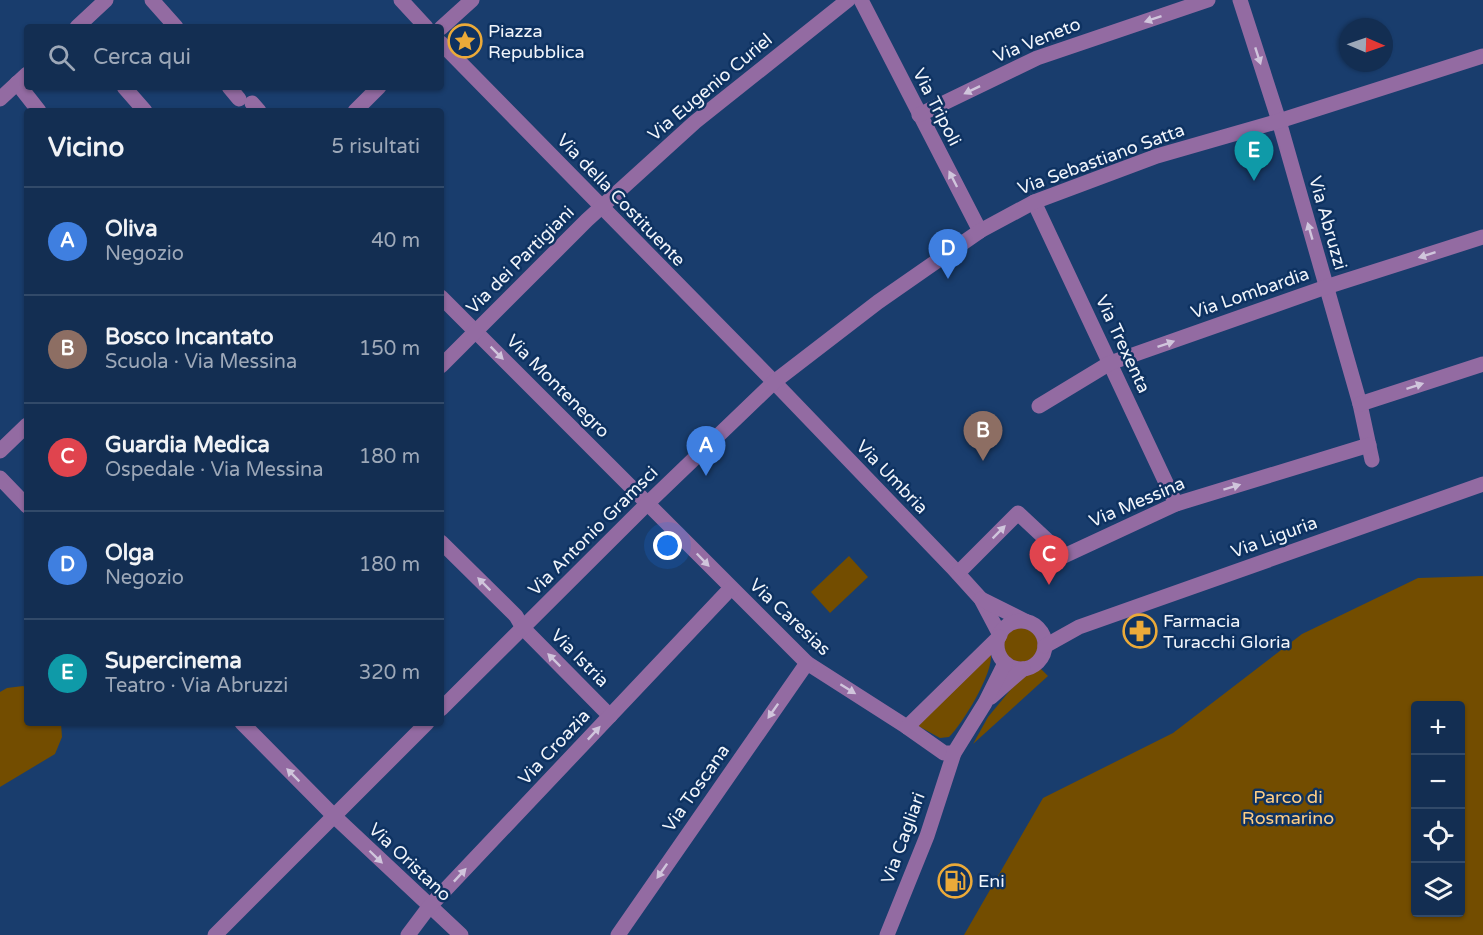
<!DOCTYPE html>
<html lang="it">
<meta charset="utf-8">
<style>
:root{--surface:#132e52;--page:#203a5c;--text:#f1f3f6;--muted:#9da8b8;--line:#324a69;--accent:#d6ab8b}
body{margin:0;font-family:"Varela Round",sans-serif;background:var(--page);color:var(--text)}
.controls{position:absolute;right:18px;bottom:18px;display:grid;overflow:hidden;border-radius:6px;box-shadow:0 2px 4px #0004}
.controls button{width:54px;height:54px;display:grid;place-items:center;padding:0;border:0;border-bottom:2px solid var(--line);background:var(--surface);color:var(--text);font:30px sans-serif}
.compass{position:absolute;left:1339px;top:18px;width:54px;height:54px;border-radius:50%;background:var(--surface);box-shadow:0 2px 4px #0004;rotate:92deg}
.you{position:absolute;left:668px;top:546px;width:21px;height:21px;margin:-15px;border:4px solid #fff;border-radius:50%;background:#1a73e8;box-shadow:0 0 0 9px #1a73e833}
.badge{display:grid;place-items:center;width:39px;height:39px;border-radius:50%;background:var(--accent);color:#fff;font-size:20px;font-weight:700}
.pin{position:absolute;translate:-50% -50px;filter:drop-shadow(0 2px 3px #0008)}
.pin::after{content:'';position:absolute;top:32px;width:21px;height:18px;background:inherit;clip-path:polygon(0 0,100% 0,50% 100%)}
.list{margin:0;padding:0;list-style:none}
h2{display:flex;justify-content:space-between;align-items:center;height:78px;margin:0;padding:0 24px;font-size:26px}
h2 small{font-size:20px;font-weight:400;color:var(--muted)}
.list li{display:grid;grid-template-columns:39px 1fr auto;gap:18px;align-items:center;box-sizing:border-box;height:108px;padding:0 24px;border-top:2px solid var(--line)}
.list b{display:block;font-size:22px;white-space:nowrap}
.list p{margin:0;font-size:20px;white-space:nowrap;color:var(--muted)}
.list em{font-size:20px;font-style:normal;color:var(--muted)}
.icon{flex:none;width:33px;height:33px;fill:none;stroke:currentColor;stroke-width:2;stroke-linecap:round;stroke-linejoin:round}
.map{position:relative;flex:none;width:1483px;height:935px;overflow:hidden}
.search{position:absolute;background:var(--surface);box-shadow:0 2px 4px #0004;left:24px;top:24px;width:420px;height:66px;display:flex;align-items:center;gap:15px;box-sizing:border-box;padding:0 21px;border-radius:6px;color:var(--muted);font-size:22px}
.panel{position:absolute;background:var(--surface);box-shadow:0 2px 4px #0004;left:24px;top:108px;width:420px;height:618px;border-radius:6px}
.map>svg:first-child{display:block}
</style>
<div class="map">
<svg width="1483" height="935" viewBox="0 0 1483 935">
<rect width="100%" height="100%" fill="#193d6d"/>
<!-- green -->
<g fill="#734d00" fill-rule="evenodd">
<path d="M 849,556 L 868,577 L 830,613 L 811,592 Z"/>
<path d="M 1483,576 L 1483,935 L 964,935 L 1043,798 L 1173,733 L 1302,634 L 1418,578 ZM 1416,706 L 1460,706 L 1460,912 L 1416,912 Z"/>
<circle cx="1021" cy="645" r="17"/>
<path d="M 991,654 C 993,674 963,723 949,737 L 940,738 L 913,723 Z"/>
<path d="M 1040,668 L 1048,676 L 973,744 L 988,717 L 1021,677 Z"/>
<path d="M 23,686 L 27,688 L 27,723 L 61,723 L 62,737 L 55,754 L 0,787 L 0,692 L 7,688 Z"/>
</g>
<g fill="none" stroke-linecap="round" stroke-linejoin="round">
<!-- minor -->
<g stroke="#936ba2" stroke-width="15">
<path d="M 152,0 L 176,27"/>
<path d="M 401,0 L 426,27"/>
<path d="M 861,0 L 980,231"/>
<path d="M 1240,0 L 1279,121 L 1360,404 L 1372,460"/>
<path d="M 77,27 L 106,0"/>
<path d="M 441,28 L 472,0"/>
<path d="M 441,43 L 774,382 L 952,567 L 981,599 L 1000,635"/>
<path d="M 17,83 L 39,111"/>
<path d="M 124,87 L 145,111"/>
<path d="M 229,87 L 239,99"/>
<path d="M 0,99 L 27,74"/>
<path d="M 252,103 L 259,111"/>
<path d="M 355,111 L 379,87"/>
<path d="M 919,115 L 1037,58 L 1208,0"/>
<path d="M 1034,202 L 1176,504"/>
<path d="M 441,297 L 807,663 L 907,727 L 944,753 L 954,753"/>
<path d="M 441,366 L 587,220 L 695,122 L 848,0"/>
<path d="M 1360,404 L 1483,364"/>
<path d="M 1039,406 L 1110,363 L 1326,287 L 1483,237"/>
<path d="M 0,451 L 27,425"/>
<path d="M 0,478 L 27,506"/>
<path d="M 441,542 L 516,616 L 523,628 L 610,716"/>
<path d="M 958,573 L 1018,513 L 1064,556 L 1176,504 L 1369,445"/>
<path d="M 981,599 L 1025,621"/>
<circle cx="1021" cy="645" r="24"/>
<path d="M 1045,646 L 1079,627 L 1483,484"/>
<path d="M 991,697 L 1023,669"/>
<path d="M 441,709 L 648,503 L 774,382 L 878,302 L 980,231 L 1034,202 L 1157,156 L 1279,121 L 1483,56"/>
<path d="M 242,723 L 334,816 L 461,935"/>
<path d="M 907,727 L 999,637"/>
<path d="M 215,935 L 427,723"/>
<path d="M 408,935 L 429,907 L 731,588"/>
<path d="M 618,935 L 807,663"/>
<path d="M 887,935 L 927,836 L 954,753 L 985,703 L 1005,663"/>
</g>
</g>
<!-- one-way arrows -->
<defs><path id="oneway-solid" d="M-6-.8H1V-3.2L6.5 0L1 3.2V.8H-6Z" transform="scale(1.5)"/></defs>
<g fill="#d0c5dc">
<use href="#oneway-solid" transform="translate(1153 19) rotate(161)"/>
<use href="#oneway-solid" transform="translate(1258 56) rotate(72)"/>
<use href="#oneway-solid" transform="translate(972 90) rotate(154)"/>
<use href="#oneway-solid" transform="translate(953 179) rotate(-117)"/>
<use href="#oneway-solid" transform="translate(1310 231) rotate(-106)"/>
<use href="#oneway-solid" transform="translate(1427 255) rotate(162)"/>
<use href="#oneway-solid" transform="translate(1166 344) rotate(-19)"/>
<use href="#oneway-solid" transform="translate(497 353) rotate(45)"/>
<use href="#oneway-solid" transform="translate(1415 386) rotate(-18)"/>
<use href="#oneway-solid" transform="translate(1232 487) rotate(-17)"/>
<use href="#oneway-solid" transform="translate(999 532) rotate(-45)"/>
<use href="#oneway-solid" transform="translate(703 560) rotate(46)"/>
<use href="#oneway-solid" transform="translate(484 584) rotate(-135)"/>
<use href="#oneway-solid" transform="translate(554 660) rotate(-135)"/>
<use href="#oneway-solid" transform="translate(848 689) rotate(32)"/>
<use href="#oneway-solid" transform="translate(773 711) rotate(125)"/>
<use href="#oneway-solid" transform="translate(594 733) rotate(-47)"/>
<use href="#oneway-solid" transform="translate(293 775) rotate(-135)"/>
<use href="#oneway-solid" transform="translate(376 857) rotate(44)"/>
<use href="#oneway-solid" transform="translate(662 871) rotate(125)"/>
<use href="#oneway-solid" transform="translate(460 875) rotate(-47)"/>
</g>
<!-- icons -->
<defs>
<g id="sight-ring" transform="scale(1.725)"><circle r="9.5" fill="#0e3261" stroke="#ebaa39" stroke-width="1.5"/><path d="M0-6L1.8-2.2L6-1.7L2.9 1.2L3.7 5.4L0 3.3L-3.7 5.4L-2.9 1.2L-6-1.7L-1.8-2.2Z" fill="#ebaa39"/></g>
<g id="pharmacy-ring" transform="scale(1.725)"><circle r="9.5" fill="#0e3261" stroke="#ebaa39" stroke-width="1.5"/><path d="M-2-6h4v4h4v4h-4v4h-4v-4h-4v-4h4Z" fill="#ebaa39"/></g>
<g id="fuel-ring" transform="scale(1.725)"><circle r="9.5" fill="#0e3261" stroke="#ebaa39" stroke-width="1.5"/><path d="M-5.5-6h7V0h2V4h1.3V-2.5L3-4.5l.8-.8L6-3V5H2.5V1h-1V6h-7ZM-4.2-4.7v3.2H.2V-4.7Z" fill="#ebaa39"/></g>
</defs>
<g fill-rule="evenodd">
<use href="#sight-ring" x="465" y="41"/>
<use href="#pharmacy-ring" x="1140" y="631"/>
<use href="#fuel-ring" x="955" y="881"/>
</g>
<g text-anchor="middle" dominant-baseline="central" stroke-width="5" stroke-linejoin="round" paint-order="stroke">
<!-- poi labels -->
<g font-size="18" fill="#f1f5fb" stroke="#0e3261" text-anchor="start">
<text x="488" y="31">Piazza<tspan x="488" dy="21">Repubblica</tspan></text>
<text x="1163" y="621">Farmacia<tspan x="1163" dy="21">Turacchi Gloria</tspan></text>
<text x="978" y="881">Eni</text>
</g>
<!-- street labels -->
<g font-size="18" fill="#f1f5fb" stroke="#0e3261">
<text transform="translate(1037 40) rotate(-22)">Via Veneto</text>
<text transform="translate(710 87) rotate(-40)">Via Eugenio Curiel</text>
<text transform="translate(937 107) rotate(63)">Via Tripoli</text>
<text transform="translate(1101 159) rotate(-20)">Via Sebastiano Satta</text>
<text transform="translate(621 200) rotate(46)">Via della Costituente</text>
<text transform="translate(1328 223) rotate(74)">Via Abruzzi</text>
<text transform="translate(520 260) rotate(-45)">Via dei Partigiani</text>
<text transform="translate(1250 293) rotate(-19)">Via Lombardia</text>
<text transform="translate(1123 344) rotate(65)">Via Trexenta</text>
<text transform="translate(558 386) rotate(45)">Via Montenegro</text>
<text transform="translate(892 477) rotate(46)">Via Umbria</text>
<text transform="translate(1137 502) rotate(-23)">Via Messina</text>
<text transform="translate(593 531) rotate(-45)">Via Antonio Gramsci</text>
<text transform="translate(1274 537) rotate(-20)">Via Liguria</text>
<text transform="translate(790 617) rotate(43)">Via Caresias</text>
<text transform="translate(580 658) rotate(45)">Via Istria</text>
<text transform="translate(554 747) rotate(-47)">Via Croazia</text>
<text transform="translate(696 788) rotate(-55)">Via Toscana</text>
<text transform="translate(903 838) rotate(-70)">Via Cagliari</text>
<text transform="translate(410 862) rotate(43)">Via Oristano</text>
</g>
<!-- park labels -->
<g font-size="18" fill="#fecd84" stroke="#0e3261">
<text x="1288" y="797">Parco di<tspan x="1288" dy="21">Rosmarino</tspan></text>
</g>
</g>
</svg>
<div class="controls">
<button>+</button>
<button>−</button>
<button><svg class="icon" aria-label="locate" viewBox="0 0 24 24"><circle cx="12" cy="12" r="6"/><path d="M12 2v4M12 18v4M2 12h4M18 12h4"/></svg></button>
<button><svg class="icon" aria-label="layers" viewBox="0 0 24 24"><path d="M12 4l9 5-9 5-9-5zM3 14l9 5 9-5"/></svg></button>
</div>
<svg class="compass" viewBox="-18 -18 36 36"><path d="M0-13l5 13h-10z" fill="#e53935"/><path d="M0 13l5-13h-10z" fill="#9da8b8"/></svg>
<div class="you"></div>
<div class="pin badge" style="left:706px;top:476px;background:#3f7fe0">A</div>
<div class="pin badge" style="left:983px;top:461px;background:#8d6e63">B</div>
<div class="pin badge" style="left:1049px;top:585px;background:#e0444e">C</div>
<div class="pin badge" style="left:948px;top:279px;background:#3f7fe0">D</div>
<div class="pin badge" style="left:1254px;top:181px;background:#0f9aa8">E</div>
<div class="search"><svg class="icon" aria-label="search" viewBox="0 0 24 24"><circle cx="10" cy="10" r="6"/><path d="M15 15l6 6"/></svg>Cerca qui</div>
<section class="panel">
<h2>Vicino<small>5 risultati</small></h2>
<ul class="list">
<li><span class="badge" style="background:#3f7fe0">A</span><div><b>Oliva</b><p>Negozio</p></div><em>40 m</em></li>
<li><span class="badge" style="background:#8d6e63">B</span><div><b>Bosco Incantato</b><p>Scuola · Via Messina</p></div><em>150 m</em></li>
<li><span class="badge" style="background:#e0444e">C</span><div><b>Guardia Medica</b><p>Ospedale · Via Messina</p></div><em>180 m</em></li>
<li><span class="badge" style="background:#3f7fe0">D</span><div><b>Olga</b><p>Negozio</p></div><em>180 m</em></li>
<li><span class="badge" style="background:#0f9aa8">E</span><div><b>Supercinema</b><p>Teatro · Via Abruzzi</p></div><em>320 m</em></li>
</ul>
</section>
</div>
